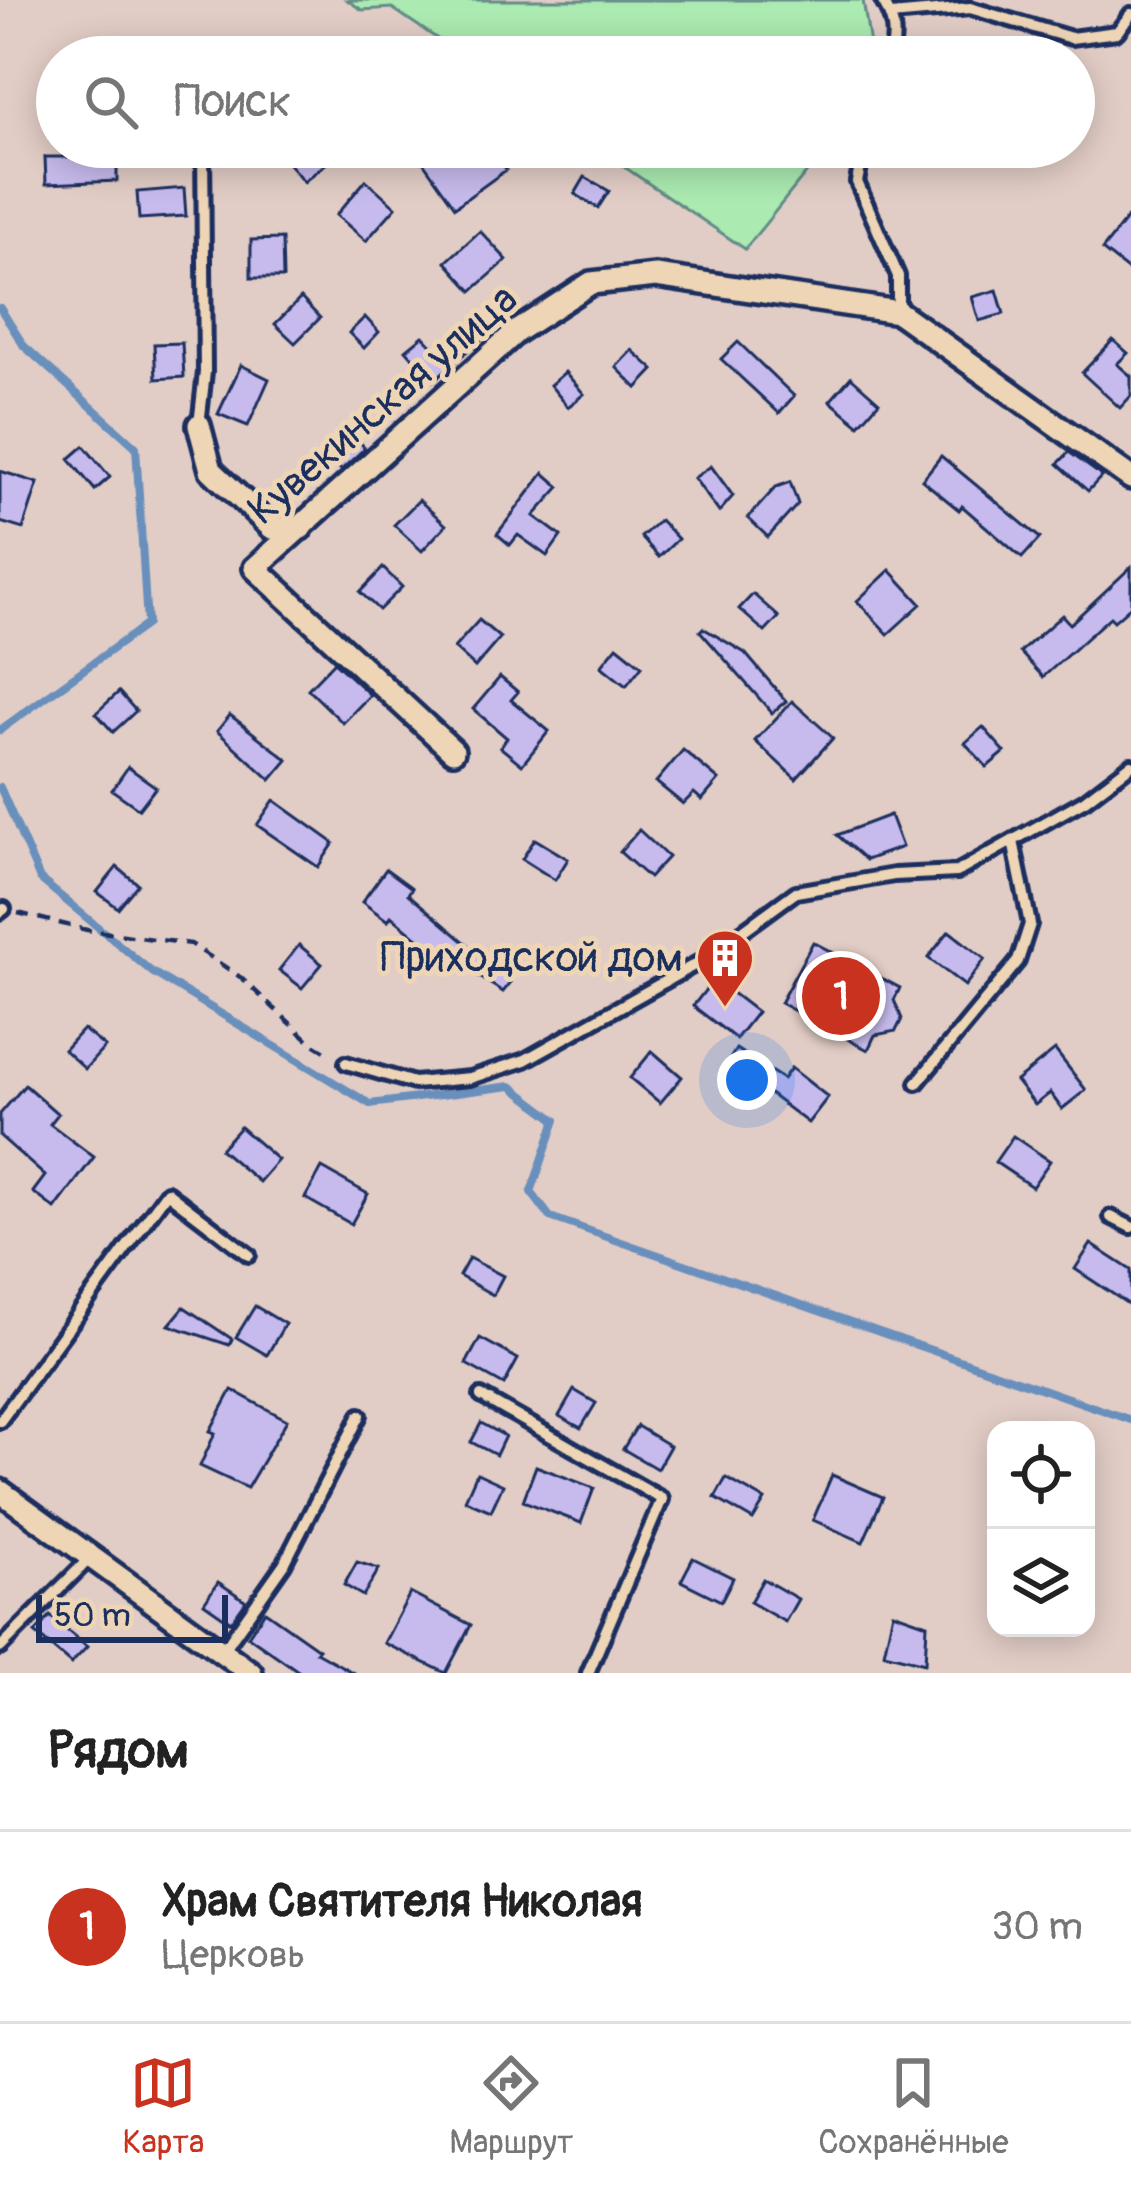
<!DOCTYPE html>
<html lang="ru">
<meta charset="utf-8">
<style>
:root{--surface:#fff;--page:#f2f2f2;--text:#222;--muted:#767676;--line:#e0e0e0;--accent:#c8321e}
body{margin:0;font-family:Pangolin,sans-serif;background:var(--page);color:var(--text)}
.controls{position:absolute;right:36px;bottom:36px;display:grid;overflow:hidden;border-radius:24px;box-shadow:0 6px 30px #0003}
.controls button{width:108px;height:108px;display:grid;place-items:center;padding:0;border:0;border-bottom:3px solid var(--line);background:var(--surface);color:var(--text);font:60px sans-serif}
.scale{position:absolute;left:36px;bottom:30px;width:192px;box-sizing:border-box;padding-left:12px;border:6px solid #1b2f5e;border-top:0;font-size:33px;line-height:42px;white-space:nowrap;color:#1b2f5e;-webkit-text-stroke:9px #eed5b6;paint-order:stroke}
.you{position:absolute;left:747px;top:1080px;width:42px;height:42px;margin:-30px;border:9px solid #fff;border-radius:50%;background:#1a73e8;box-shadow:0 0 0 18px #1a73e833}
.badge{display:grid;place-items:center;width:78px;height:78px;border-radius:50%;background:var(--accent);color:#fff;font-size:39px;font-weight:700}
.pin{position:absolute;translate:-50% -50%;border:6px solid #fff;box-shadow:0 3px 12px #0006}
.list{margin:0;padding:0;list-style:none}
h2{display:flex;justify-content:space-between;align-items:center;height:156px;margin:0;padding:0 48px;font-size:51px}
h2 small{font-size:39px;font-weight:400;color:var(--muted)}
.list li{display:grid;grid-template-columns:78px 1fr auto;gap:36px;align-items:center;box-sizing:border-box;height:192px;padding:0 48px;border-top:3px solid var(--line)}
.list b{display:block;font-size:45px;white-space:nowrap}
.list p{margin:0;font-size:39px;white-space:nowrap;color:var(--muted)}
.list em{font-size:39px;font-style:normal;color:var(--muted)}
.icon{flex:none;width:66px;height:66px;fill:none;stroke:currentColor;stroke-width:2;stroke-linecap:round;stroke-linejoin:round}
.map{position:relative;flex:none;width:1131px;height:1673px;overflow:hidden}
.search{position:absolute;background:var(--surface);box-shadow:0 6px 30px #0003;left:36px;right:36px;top:36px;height:132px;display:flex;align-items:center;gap:30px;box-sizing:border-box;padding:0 42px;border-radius:66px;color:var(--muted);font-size:45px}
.sheet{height:348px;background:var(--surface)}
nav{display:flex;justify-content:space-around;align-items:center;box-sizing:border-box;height:168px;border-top:3px solid var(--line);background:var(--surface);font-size:33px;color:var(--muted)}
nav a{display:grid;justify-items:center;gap:6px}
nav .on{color:var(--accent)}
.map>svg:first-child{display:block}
</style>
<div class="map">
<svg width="1131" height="1673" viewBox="0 0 1131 1673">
<rect width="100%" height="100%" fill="#e2cdc6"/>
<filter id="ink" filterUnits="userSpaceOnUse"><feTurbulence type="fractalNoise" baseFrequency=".00833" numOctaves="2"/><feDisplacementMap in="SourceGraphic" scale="24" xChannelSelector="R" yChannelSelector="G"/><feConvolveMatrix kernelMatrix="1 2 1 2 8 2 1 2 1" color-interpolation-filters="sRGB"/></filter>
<g filter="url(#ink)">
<!-- green -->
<g fill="#abeab1" stroke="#638c88" stroke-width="3">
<path d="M 347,0 L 863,0 L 871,51 L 870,57 L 464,57 L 392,8 L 362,10 Z"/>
<path d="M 595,147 L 827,147 L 745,249 Z"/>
</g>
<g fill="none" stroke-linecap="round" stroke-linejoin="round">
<!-- stream -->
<g stroke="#698fbc" stroke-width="8">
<path d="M 0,308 L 24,346 L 136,447 L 147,624 L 0,730"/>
<path d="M 0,787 L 40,879 L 152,972 L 370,1104 L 511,1086 L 556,1120 L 531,1192 L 550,1217 L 1131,1420"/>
</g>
</g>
<!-- building -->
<g fill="#c7bbed" stroke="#1b2f5e" stroke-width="3">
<path d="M 275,147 L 346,147 L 304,182 Z"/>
<path d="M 430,147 L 459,147 L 465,156 L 477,147 L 490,147 L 506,170 L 455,207 L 418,155 Z"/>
<path d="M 45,157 L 117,157 L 117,181 L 46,184 Z"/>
<path d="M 585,177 L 609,191 L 598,208 L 575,194 Z"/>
<path d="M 366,180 L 396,207 L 366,241 L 336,215 Z"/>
<path d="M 184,188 L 186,216 L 139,219 L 137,192 Z"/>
<path d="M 1131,213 L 1131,273 L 1102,250 Z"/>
<path d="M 480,231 L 507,260 L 472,291 L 446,262 Z"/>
<path d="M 282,239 L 283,278 L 251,278 L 251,240 Z"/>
<path d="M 997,290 L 1004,314 L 979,321 L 972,297 Z"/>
<path d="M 301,298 L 320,318 L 295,343 L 275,324 Z"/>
<path d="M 365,317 L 379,332 L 364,348 L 349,333 Z"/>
<path d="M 471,323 L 488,334 L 433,381 L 406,350 L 423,336 L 437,351 Z"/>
<path d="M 1113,340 L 1128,353 L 1117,364 L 1131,376 L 1131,396 L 1120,408 L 1082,373 Z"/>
<path d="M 738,342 L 794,396 L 779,413 L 721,359 Z"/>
<path d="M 182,343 L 184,377 L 156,379 L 154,344 Z"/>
<path d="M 632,350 L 654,370 L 637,388 L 616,367 Z"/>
<path d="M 241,365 L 269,379 L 248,426 L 218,414 Z"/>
<path d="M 565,372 L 584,394 L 568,407 L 550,385 Z"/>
<path d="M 851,377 L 879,402 L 859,425 L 830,401 Z"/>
<path d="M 354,435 L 365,448 L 341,470 L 329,455 Z"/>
<path d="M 84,446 L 110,477 L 95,490 L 69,459 Z"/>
<path d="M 1069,452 L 1102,476 L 1088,491 L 1058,464 Z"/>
<path d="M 941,456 L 1040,538 L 1022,558 L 962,506 L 959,510 L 922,480 Z"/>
<path d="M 711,466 L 733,496 L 719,512 L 694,478 Z"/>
<path d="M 0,471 L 38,483 L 23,529 L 0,522 Z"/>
<path d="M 544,473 L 560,487 L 534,516 L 561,536 L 547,556 L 518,535 L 510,545 L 497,534 Z"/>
<path d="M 790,482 L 798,504 L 768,537 L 748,518 L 776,487 Z"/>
<path d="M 419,500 L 446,525 L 422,551 L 394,525 Z"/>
<path d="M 660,520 L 678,539 L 659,557 L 641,537 Z"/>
<path d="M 1131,567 L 1131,606 L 1114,621 L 1110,617 L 1043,677 L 1020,652 L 1062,615 L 1070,624 Z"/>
<path d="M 383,568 L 402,587 L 379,610 L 360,592 Z"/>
<path d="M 890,570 L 921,604 L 888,634 L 857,601 Z"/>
<path d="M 753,594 L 779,617 L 765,632 L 739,609 Z"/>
<path d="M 479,620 L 500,638 L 475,667 L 454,648 Z"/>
<path d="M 703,628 L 745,653 L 786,701 L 772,713 L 700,631 Z"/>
<path d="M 617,646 L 642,666 L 626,686 L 601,666 Z"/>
<path d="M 334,662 L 370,695 L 343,723 L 308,689 Z"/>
<path d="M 500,677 L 518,692 L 511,700 L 549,731 L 522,765 L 500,747 L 507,738 L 473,709 Z"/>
<path d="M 119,692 L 136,711 L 113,732 L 96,713 Z"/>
<path d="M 792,701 L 833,738 L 796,779 L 755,741 Z"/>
<path d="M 230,715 L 288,760 L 271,780 L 217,731 Z"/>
<path d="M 983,727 L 1005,752 L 987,767 L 965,743 Z"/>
<path d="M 683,750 L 719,780 L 702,800 L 694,793 L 683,804 L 656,782 Z"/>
<path d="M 128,767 L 156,787 L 139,809 L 112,790 Z"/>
<path d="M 274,800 L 334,843 L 318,867 L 257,825 Z"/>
<path d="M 890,815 L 902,847 L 866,860 L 837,835 Z"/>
<path d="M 639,830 L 668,857 L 649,878 L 620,852 Z"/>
<path d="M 535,839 L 568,859 L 555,880 L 522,859 Z"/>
<path d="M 117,867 L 138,884 L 118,908 L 97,892 Z"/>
<path d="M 386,869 L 412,888 L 408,894 L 474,950 L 476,946 L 512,969 L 506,977 L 511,982 L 503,992 L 441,952 L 438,955 L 391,916 L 388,921 L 362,902 Z"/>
<path d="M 949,931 L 985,959 L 965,986 L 928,958 Z"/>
<path d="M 813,942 L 900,988 L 894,1000 L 902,1019 L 896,1031 L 875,1035 L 868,1050 L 780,1003 Z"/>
<path d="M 299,945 L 322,964 L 302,988 L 279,970 Z"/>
<path d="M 714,979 L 757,1012 L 736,1039 L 693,1006 Z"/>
<path d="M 83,1029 L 105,1047 L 85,1069 L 64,1050 Z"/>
<path d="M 736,1049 L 783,1079 L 791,1068 L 828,1097 L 808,1123 L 751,1080 L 749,1083 L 725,1067 Z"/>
<path d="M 1055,1050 L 1086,1090 L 1062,1109 L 1050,1093 L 1035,1105 L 1016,1081 Z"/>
<path d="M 652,1051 L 682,1077 L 660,1103 L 630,1078 Z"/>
<path d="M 25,1085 L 58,1114 L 50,1124 L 94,1157 L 55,1209 L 33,1192 L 45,1176 L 0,1136 L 0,1114 Z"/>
<path d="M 240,1127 L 278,1160 L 259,1182 L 220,1149 Z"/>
<path d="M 1013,1136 L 1050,1161 L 1032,1187 L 995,1162 Z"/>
<path d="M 322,1168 L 368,1194 L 351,1224 L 305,1198 Z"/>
<path d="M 1091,1244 L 1131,1270 L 1131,1306 L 1075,1269 Z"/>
<path d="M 469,1258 L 503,1276 L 493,1295 L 459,1276 Z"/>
<path d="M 255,1306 L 285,1324 L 267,1355 L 236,1337 Z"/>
<path d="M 184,1307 L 232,1339 L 229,1345 L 169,1325 Z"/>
<path d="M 480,1338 L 518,1359 L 504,1385 L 466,1364 Z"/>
<path d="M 232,1390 L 287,1420 L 247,1488 L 200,1466 L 215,1433 L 210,1431 Z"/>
<path d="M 574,1390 L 596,1403 L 581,1428 L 559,1416 Z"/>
<path d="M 481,1423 L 505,1436 L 496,1455 L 471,1442 Z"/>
<path d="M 637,1426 L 670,1446 L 657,1469 L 623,1449 Z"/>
<path d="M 536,1466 L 594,1488 L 581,1523 L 523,1501 Z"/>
<path d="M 477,1473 L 503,1485 L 491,1511 L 465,1500 Z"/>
<path d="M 832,1475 L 883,1497 L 863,1542 L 813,1520 Z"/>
<path d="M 726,1478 L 765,1500 L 753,1520 L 715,1498 Z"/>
<path d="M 693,1558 L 733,1578 L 721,1601 L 681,1581 Z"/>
<path d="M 357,1562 L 379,1569 L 363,1596 L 344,1585 Z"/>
<path d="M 763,1579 L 798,1599 L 785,1622 L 750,1602 Z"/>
<path d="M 218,1582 L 246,1601 L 231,1622 L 204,1603 Z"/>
<path d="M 410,1593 L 471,1625 L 446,1673 L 384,1643 Z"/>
<path d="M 265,1611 L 319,1649 L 316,1652 L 354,1673 L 301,1673 L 248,1636 Z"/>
<path d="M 893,1612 L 927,1624 L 925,1663 L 884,1653 Z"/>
<path d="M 50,1616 L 87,1647 L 71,1664 L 35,1633 Z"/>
</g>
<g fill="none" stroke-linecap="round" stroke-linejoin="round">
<!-- lane casing -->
<g stroke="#1b2f5e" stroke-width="20">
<g id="lane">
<path d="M 882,0 C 894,20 897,35 890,57"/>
<path d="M 891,15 L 970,8 L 1071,38 L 1117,32 L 1131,14"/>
<path d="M 864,147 L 857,182 L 898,276 L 898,312"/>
<path d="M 199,425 L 205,372 L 203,147"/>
<path d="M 0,912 L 4,909"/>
<path d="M 346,1063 L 414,1083 L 470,1078 L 525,1060 L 703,960 L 796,892 L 894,875 L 957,872 L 1085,800 L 1131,765"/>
<path d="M 917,1083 L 1018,961 L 1030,924 L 1013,841"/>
<path d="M 1111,1217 L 1131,1227"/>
<path d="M 481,1396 L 662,1499 L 588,1673"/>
<path d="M 0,1421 L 167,1192 L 249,1255"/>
<path d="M 0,1648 L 91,1557"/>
<path d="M 222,1652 L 284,1564 L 360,1415"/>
</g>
</g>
<!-- street casing -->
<g stroke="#1b2f5e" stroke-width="30">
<g id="street">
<path d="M 199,425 L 211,470 L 272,528 L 301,528"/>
<path d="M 453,751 L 255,568 L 517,331 L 591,283 L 656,276 L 898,312 L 1131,478"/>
<path d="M 0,1491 L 251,1673"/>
</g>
</g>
<!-- path -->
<path stroke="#1b2f5e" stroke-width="4.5" stroke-dasharray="12 9" stroke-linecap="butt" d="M 18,913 L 87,930 L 191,944 L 240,977 L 312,1043 L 330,1054"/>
<!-- lane -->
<use href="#lane" stroke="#eed5b6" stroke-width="10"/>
<!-- street -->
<use href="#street" stroke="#eed5b6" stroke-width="21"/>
</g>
</g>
<!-- icons -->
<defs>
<g id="building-pin" transform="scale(3)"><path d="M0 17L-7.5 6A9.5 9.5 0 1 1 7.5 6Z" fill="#c8321e" stroke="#eed5b6"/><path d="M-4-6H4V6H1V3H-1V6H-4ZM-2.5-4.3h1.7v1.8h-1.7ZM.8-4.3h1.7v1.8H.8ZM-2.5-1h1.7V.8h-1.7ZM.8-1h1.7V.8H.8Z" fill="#fff"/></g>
</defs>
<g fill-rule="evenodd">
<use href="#building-pin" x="725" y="958"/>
</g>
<g text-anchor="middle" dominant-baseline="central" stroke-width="10" stroke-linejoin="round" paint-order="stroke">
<!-- street labels -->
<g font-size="42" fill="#1b2f5e" stroke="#eed5b6">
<text transform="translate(383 405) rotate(-41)">Кувекинская улица</text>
</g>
<!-- poi labels -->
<g font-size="42" fill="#1b2f5e" stroke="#eed5b6" text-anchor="end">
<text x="683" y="958">Приходской дом</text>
</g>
</g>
</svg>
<div class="controls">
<button><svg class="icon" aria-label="locate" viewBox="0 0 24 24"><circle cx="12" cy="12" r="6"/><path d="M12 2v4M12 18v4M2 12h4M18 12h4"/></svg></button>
<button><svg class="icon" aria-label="layers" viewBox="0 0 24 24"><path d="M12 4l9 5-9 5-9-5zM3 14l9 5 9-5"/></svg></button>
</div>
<div class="scale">50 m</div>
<div class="you"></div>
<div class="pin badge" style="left:841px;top:996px">1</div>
<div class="search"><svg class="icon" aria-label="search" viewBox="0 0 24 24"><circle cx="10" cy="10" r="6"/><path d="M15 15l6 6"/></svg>Поиск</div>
</div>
<section class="sheet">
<h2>Рядом<small></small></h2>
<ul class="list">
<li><span class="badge">1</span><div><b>Храм Святителя Николая</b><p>Церковь</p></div><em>30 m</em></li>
</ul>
</section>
<nav>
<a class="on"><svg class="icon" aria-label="map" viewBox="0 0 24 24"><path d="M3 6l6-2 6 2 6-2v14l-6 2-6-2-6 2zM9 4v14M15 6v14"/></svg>Карта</a>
<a><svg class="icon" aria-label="directions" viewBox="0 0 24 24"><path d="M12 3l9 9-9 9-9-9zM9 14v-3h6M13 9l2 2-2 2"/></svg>Маршрут</a>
<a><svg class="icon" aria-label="saved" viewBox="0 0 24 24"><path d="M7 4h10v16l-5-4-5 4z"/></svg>Сохранённые</a>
</nav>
